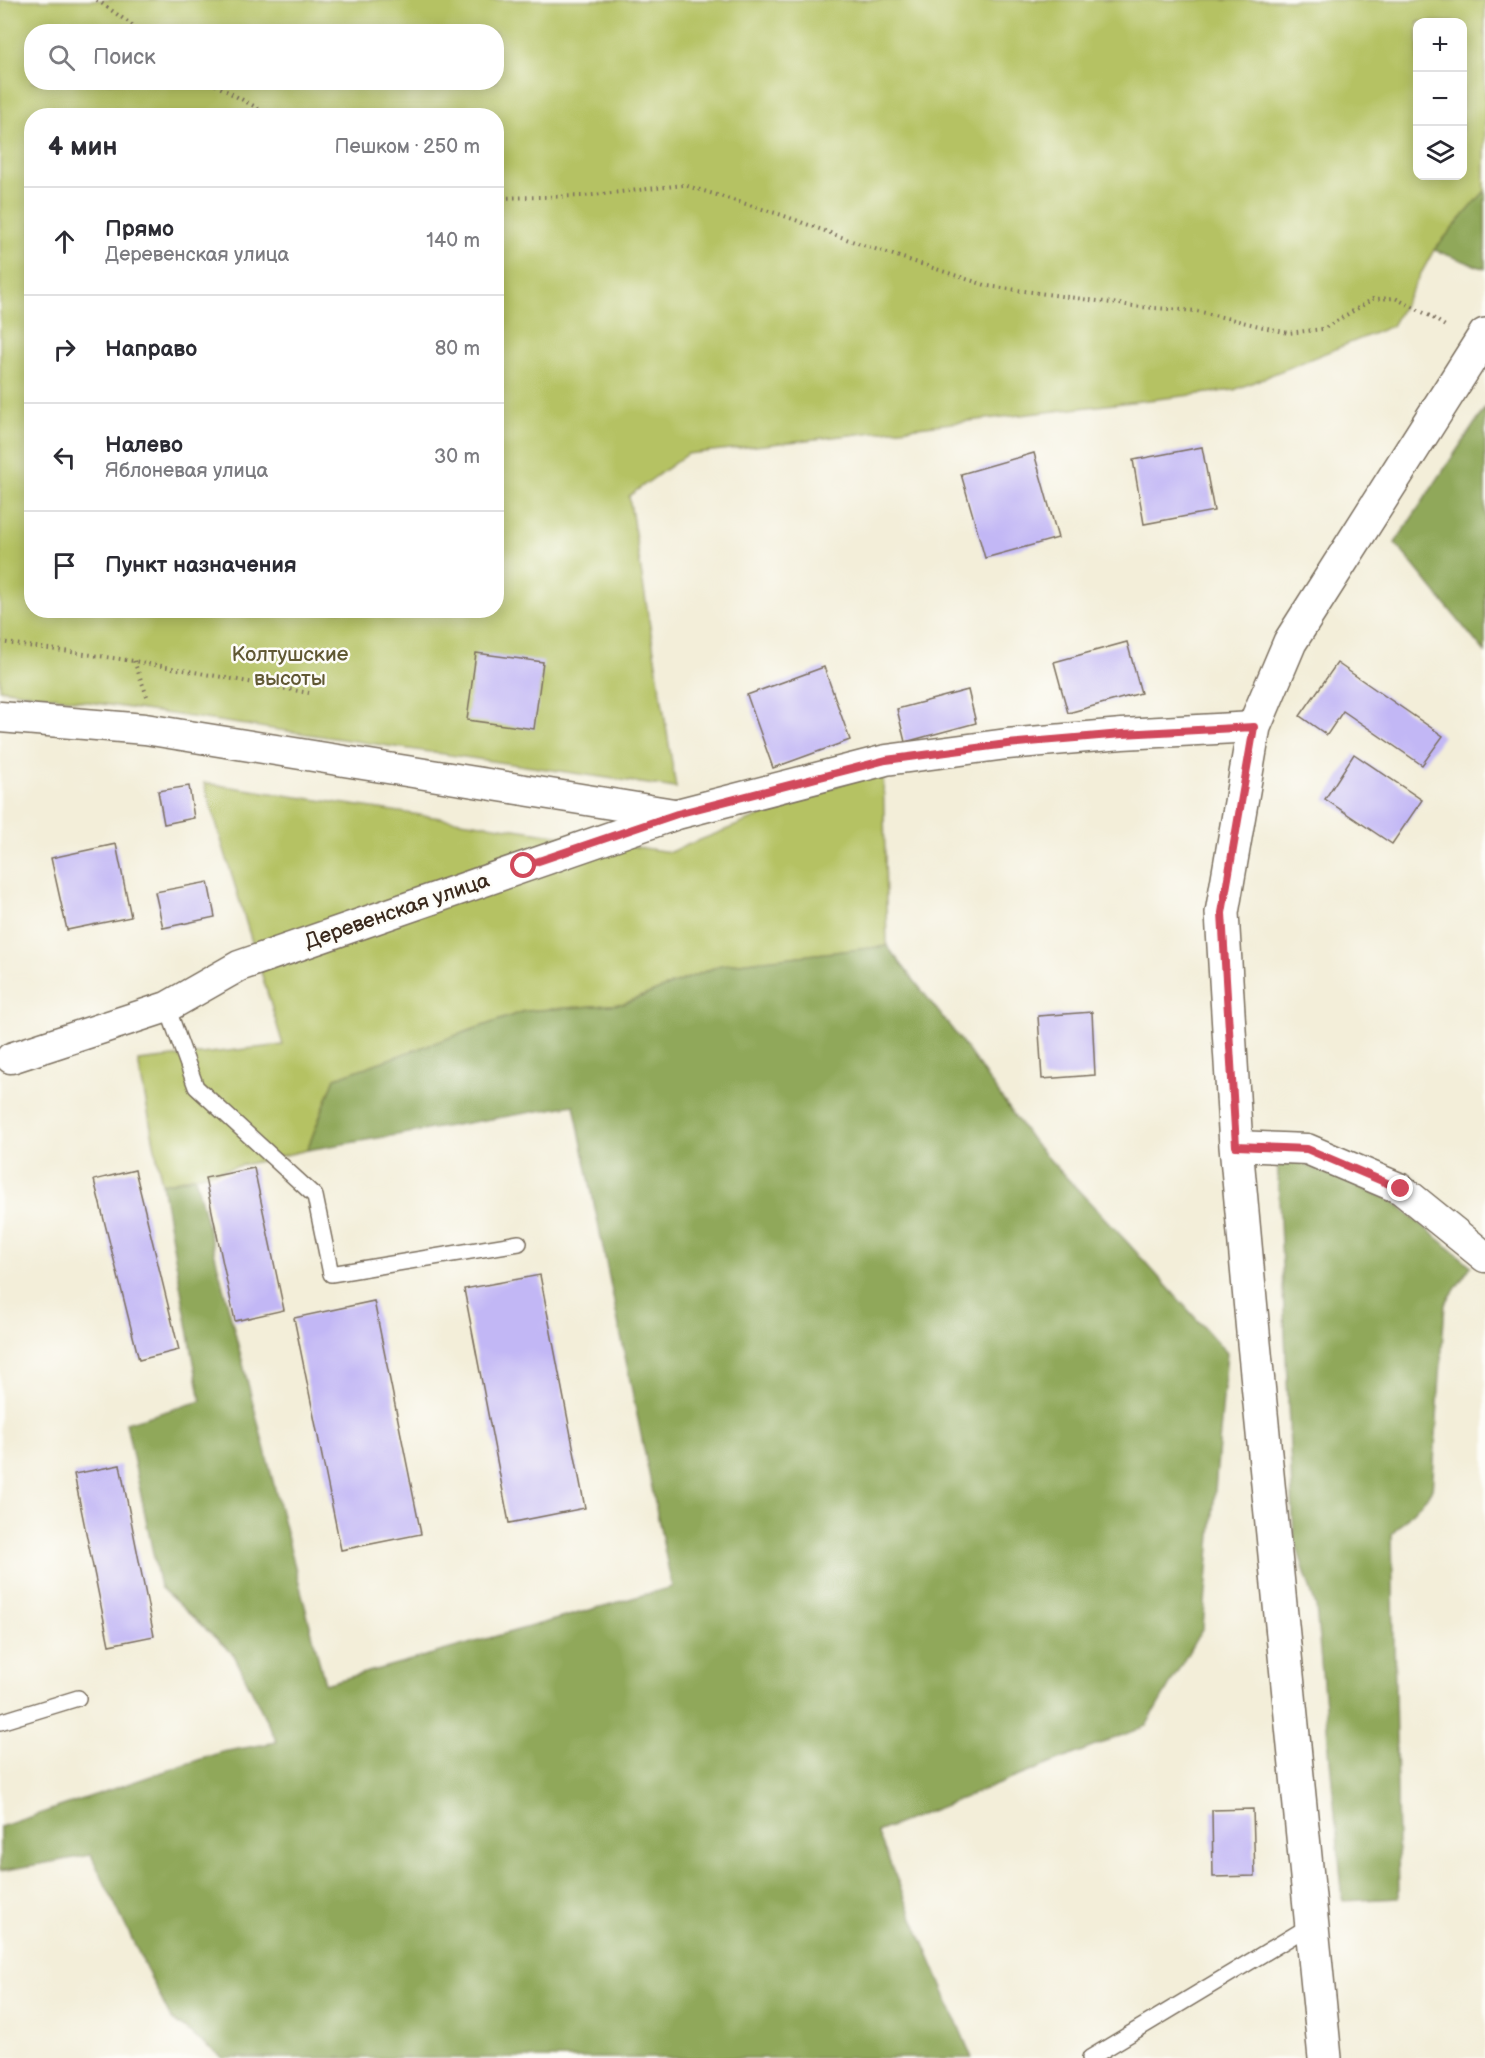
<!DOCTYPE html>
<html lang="ru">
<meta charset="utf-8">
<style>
:root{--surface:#fff;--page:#f7f7f7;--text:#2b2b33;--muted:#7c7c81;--line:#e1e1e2}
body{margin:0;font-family:"Balsamiq Sans",sans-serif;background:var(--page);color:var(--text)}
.controls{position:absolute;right:18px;top:18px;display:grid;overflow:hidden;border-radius:12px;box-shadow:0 3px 15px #0003}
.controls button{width:54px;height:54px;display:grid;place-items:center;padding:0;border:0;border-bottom:2px solid var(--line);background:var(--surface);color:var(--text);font:30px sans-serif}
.stop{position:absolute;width:18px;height:18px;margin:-14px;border:4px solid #d1495b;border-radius:50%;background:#fff}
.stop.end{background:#d1495b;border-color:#fff;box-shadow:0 2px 6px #0008}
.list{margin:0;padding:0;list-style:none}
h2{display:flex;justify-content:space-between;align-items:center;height:78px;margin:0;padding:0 24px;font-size:26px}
h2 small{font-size:20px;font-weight:400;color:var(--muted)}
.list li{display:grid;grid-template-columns:39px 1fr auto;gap:18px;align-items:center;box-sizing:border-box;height:108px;padding:0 24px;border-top:2px solid var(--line)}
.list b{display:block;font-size:22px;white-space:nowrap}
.list p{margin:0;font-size:20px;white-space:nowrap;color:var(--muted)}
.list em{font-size:20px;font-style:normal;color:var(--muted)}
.icon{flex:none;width:33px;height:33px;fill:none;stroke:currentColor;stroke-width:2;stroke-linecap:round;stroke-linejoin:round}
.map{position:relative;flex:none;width:1485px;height:2058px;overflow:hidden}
.search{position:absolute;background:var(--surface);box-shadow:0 3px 15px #0003;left:24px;top:24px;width:480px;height:66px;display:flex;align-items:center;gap:15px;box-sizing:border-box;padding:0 21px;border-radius:24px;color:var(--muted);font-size:22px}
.panel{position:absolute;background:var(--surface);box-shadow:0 3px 15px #0003;left:24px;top:108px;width:480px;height:510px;border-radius:24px}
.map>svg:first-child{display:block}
</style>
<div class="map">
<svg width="1485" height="2058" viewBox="0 0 1485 2058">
<rect width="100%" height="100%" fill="#fdfcf7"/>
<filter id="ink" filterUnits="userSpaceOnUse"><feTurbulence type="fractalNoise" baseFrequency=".0167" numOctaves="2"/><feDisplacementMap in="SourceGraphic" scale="12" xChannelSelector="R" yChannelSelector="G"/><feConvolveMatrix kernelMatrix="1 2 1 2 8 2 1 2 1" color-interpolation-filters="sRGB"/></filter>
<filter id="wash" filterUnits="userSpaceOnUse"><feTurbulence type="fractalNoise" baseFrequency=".008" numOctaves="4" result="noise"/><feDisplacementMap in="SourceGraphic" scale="24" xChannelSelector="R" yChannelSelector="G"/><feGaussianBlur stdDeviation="1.35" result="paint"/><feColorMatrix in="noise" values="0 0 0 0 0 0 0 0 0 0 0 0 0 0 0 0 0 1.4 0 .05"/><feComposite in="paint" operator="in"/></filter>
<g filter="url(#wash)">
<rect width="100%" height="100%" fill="#f3eed9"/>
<!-- green -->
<g fill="#b5c264" stroke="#787641" stroke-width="1.5" fill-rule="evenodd">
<path d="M 0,0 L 1485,0 L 1485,192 L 1434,250 L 1392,326 L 1234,390 L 687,454 L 629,496 L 676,788 L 0,689 ZM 1418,22 L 1462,22 L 1462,176 L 1418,176 ZM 32,32 L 496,32 L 496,82 L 32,82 ZM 32,116 L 496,116 L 496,610 L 32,610 Z"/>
<path d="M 883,767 L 887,946 L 721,965 L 623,1004 L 525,1011 L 335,1078 L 307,1150 L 162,1184 L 138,1061 L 283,1045 L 204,783 L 670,852 Z"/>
</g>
<!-- forest -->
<g fill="#90a85a" stroke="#66693c" stroke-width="1.5">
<path d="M 1485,191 L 1485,269 L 1434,250 Z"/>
<path d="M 1485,408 L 1485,653 L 1395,543 Z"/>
<path d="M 887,946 L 959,1038 L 1033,1142 L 1128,1243 L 1227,1353 L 1203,1627 L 1146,1726 L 877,1832 L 972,2058 L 223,2058 L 171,2019 L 91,1855 L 0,1871 L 0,1827 L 222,1752 L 277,1742 L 234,1655 L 160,1587 L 126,1423 L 201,1401 L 162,1184 L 195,1177 L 325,1684 L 672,1587 L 574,1105 L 307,1150 L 335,1078 L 525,1011 L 623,1004 L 721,965 Z"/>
<path d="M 1277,1153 L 1393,1201 L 1471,1266 L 1445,1304 L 1432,1491 L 1392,1534 L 1399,1898 L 1343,1901 L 1316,1607 L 1294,1538 Z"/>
</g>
<g id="blocks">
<!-- building -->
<g fill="#c2b7f5">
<path d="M 1202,447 L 1214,511 L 1144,524 L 1133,460 Z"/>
<path d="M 1034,453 L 1058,538 L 985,558 L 961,474 Z"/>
<path d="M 1127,642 L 1141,693 L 1068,713 L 1054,662 Z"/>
<path d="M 476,653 L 543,662 L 534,729 L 467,720 Z"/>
<path d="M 1337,663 L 1443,736 L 1422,765 L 1343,711 L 1327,735 L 1300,716 Z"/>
<path d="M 824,667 L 850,740 L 773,768 L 747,695 Z"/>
<path d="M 968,690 L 976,723 L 905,742 L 897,709 Z"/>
<path d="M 1354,754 L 1422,800 L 1392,844 L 1325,799 Z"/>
<path d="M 189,786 L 194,818 L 164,824 L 158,791 Z"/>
<path d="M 116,844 L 131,917 L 67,930 L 51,858 Z"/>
<path d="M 208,882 L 215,917 L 163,928 L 155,892 Z"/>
<path d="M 1092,1012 L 1095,1075 L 1042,1079 L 1038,1016 Z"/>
<path d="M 254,1168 L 284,1310 L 235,1321 L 205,1178 Z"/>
<path d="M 135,1170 L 179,1350 L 139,1360 L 94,1180 Z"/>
<path d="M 540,1275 L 585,1508 L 509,1523 L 464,1289 Z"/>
<path d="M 374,1301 L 421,1534 L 341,1550 L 294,1318 Z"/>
<path d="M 120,1465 L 154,1636 L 109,1645 L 74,1474 Z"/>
<path d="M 1253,1809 L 1255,1876 L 1213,1877 L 1212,1810 Z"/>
</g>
</g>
</g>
<g filter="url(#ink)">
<use href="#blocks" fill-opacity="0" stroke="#7b6f5f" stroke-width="1.5"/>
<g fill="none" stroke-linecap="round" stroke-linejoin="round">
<!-- lane casing -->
<g stroke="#7b6f5f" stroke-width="18">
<g id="lane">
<path d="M 167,1007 L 196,1087 L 315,1196 L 331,1274 L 519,1243"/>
<path d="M 0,1722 L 78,1698"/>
<path d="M 1090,2058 L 1311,1925"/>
</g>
</g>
<!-- street casing -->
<g stroke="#7b6f5f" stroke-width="33">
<g id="street">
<path d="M 0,717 L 145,729 L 674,814"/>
<path d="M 11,1058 L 167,1007 L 239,966 L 677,814 L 886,760 L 1007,744 L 1122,734 L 1254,727"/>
<path d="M 1236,1146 L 1307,1149 L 1401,1189 L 1485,1257"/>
</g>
</g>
<!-- secondary casing -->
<g stroke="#7b6f5f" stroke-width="36">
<path id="secondary" d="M 1325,2058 L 1254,1343 L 1236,1146 L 1222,913 L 1254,727 L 1290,642 L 1485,335"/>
</g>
<!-- path -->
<g stroke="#7b6f5f" stroke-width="4" stroke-dasharray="1.5 4.5" stroke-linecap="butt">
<path d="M 97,0 L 142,32"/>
<path d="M 210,82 L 272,116"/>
<path d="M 496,198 L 584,196 L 684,185 L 782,215 L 860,244 L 988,286 L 1141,307 L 1197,311 L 1288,333 L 1323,329 L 1373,299 L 1395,298 L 1430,316 L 1448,328"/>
<path d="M 0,642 L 134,661 L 309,693"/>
<path d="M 134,661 L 147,696"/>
</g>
<!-- lane -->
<use href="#lane" stroke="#fff" stroke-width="15"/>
<!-- street -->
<use href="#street" stroke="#fff" stroke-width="30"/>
<!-- secondary -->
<use href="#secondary" stroke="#fff" stroke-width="33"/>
</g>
</g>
<g fill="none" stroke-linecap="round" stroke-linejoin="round" filter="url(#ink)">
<!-- route -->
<path stroke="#d1495b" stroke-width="8" d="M 524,866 L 677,814 L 886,760 L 1007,744 L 1122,734 L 1254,727 L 1222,913 L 1236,1146 L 1307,1149 L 1401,1189"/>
</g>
<g text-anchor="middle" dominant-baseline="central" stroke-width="5" stroke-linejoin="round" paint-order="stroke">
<!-- park labels -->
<g font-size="21" fill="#605833" stroke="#fdfcf7">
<text x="290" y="654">Колтушские<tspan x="290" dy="24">высоты</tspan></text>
</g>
<!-- street labels -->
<g font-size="21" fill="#3b2a1e" stroke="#fdfcf7">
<text transform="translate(397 911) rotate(-19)">Деревенская улица</text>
</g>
</g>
</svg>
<div class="controls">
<button>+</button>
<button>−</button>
<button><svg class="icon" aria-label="layers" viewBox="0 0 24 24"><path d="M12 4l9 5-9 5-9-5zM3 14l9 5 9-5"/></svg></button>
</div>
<div class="stop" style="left:524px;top:866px"></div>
<div class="stop end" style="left:1401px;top:1189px"></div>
<div class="search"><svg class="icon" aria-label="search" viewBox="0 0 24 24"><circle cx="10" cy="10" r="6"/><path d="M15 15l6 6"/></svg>Поиск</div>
<section class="panel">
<h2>4 мин<small>Пешком · 250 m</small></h2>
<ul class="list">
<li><svg class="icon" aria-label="ahead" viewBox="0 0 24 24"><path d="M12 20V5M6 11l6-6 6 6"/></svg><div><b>Прямо</b><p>Деревенская улица</p></div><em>140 m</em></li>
<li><svg class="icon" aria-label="right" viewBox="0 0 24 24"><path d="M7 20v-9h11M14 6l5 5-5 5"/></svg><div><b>Направо</b></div><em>80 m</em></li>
<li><svg class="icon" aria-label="left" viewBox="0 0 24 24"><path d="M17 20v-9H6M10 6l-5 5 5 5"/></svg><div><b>Налево</b><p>Яблоневая улица</p></div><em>30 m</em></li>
<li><svg class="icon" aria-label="arrive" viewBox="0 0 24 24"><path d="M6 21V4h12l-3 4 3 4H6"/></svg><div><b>Пункт назначения</b></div></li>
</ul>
</section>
</div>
